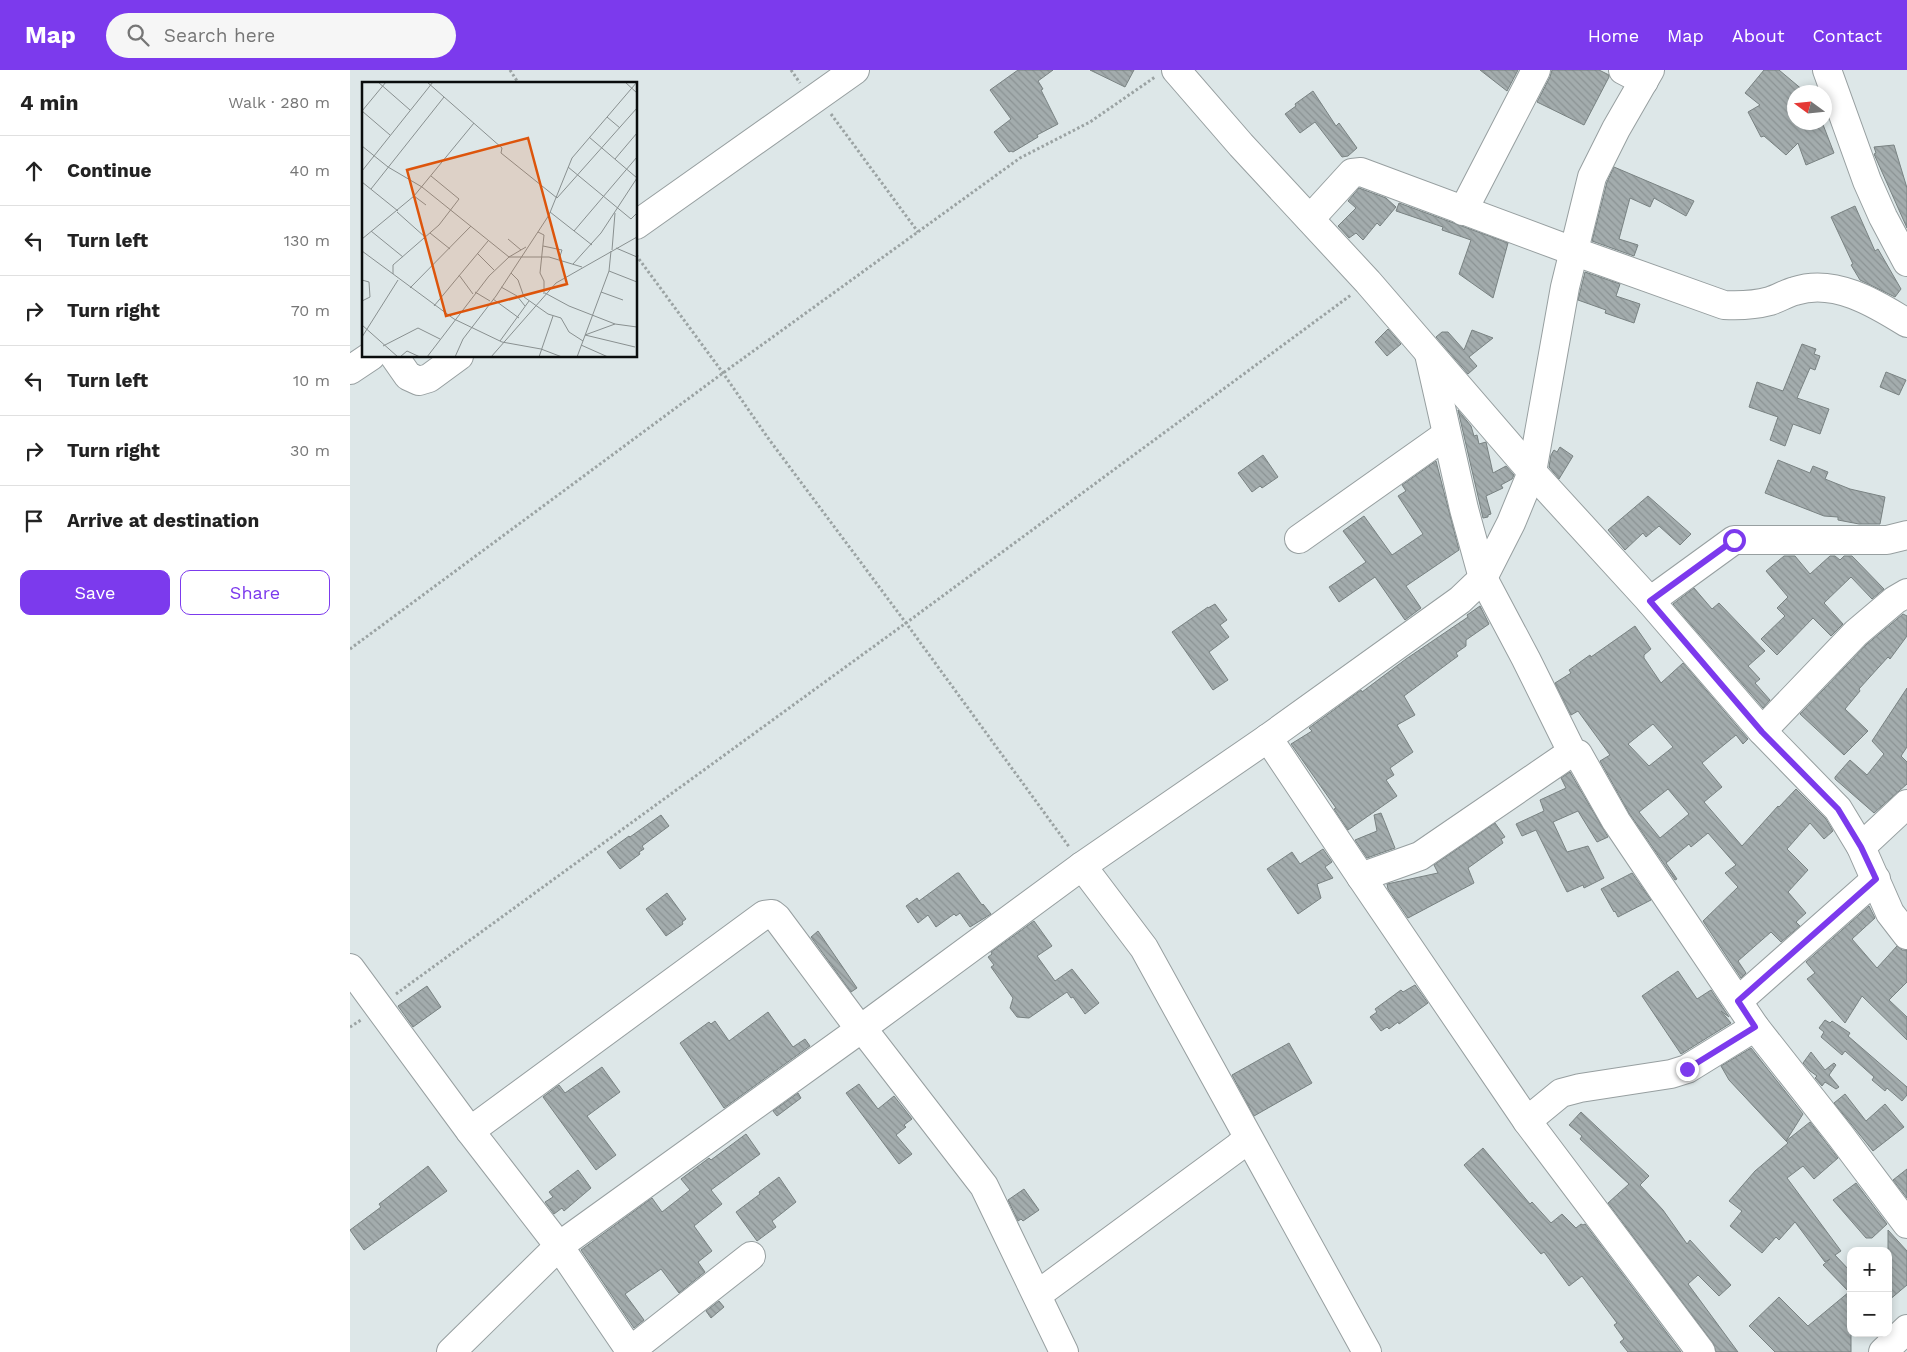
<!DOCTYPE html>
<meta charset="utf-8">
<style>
:root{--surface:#fff;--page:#f6f6f6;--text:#222;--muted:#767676;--line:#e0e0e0;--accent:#7c3aed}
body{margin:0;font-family:"Work Sans",sans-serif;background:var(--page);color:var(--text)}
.controls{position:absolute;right:15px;bottom:15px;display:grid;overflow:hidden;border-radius:10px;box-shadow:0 2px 8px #0003}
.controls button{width:45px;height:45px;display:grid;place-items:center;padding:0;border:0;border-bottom:1px solid var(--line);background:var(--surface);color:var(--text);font:25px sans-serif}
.compass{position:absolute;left:1437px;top:15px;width:45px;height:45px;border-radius:50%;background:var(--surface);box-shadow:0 2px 8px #0003;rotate:285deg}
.stop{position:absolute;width:15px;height:15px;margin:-11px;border:4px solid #7c3aed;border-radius:50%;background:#fff}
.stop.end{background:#7c3aed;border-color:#fff;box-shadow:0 1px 5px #0008}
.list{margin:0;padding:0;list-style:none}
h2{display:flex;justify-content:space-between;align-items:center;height:65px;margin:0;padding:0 20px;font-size:21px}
h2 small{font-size:16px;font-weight:400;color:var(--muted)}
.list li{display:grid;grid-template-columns:32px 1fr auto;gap:15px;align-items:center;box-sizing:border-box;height:70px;padding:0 20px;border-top:1px solid var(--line)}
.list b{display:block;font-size:19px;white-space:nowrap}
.list em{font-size:16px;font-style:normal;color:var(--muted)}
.actions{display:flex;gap:10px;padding:15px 20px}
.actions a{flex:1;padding:11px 0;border:1px solid var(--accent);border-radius:10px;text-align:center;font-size:18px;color:var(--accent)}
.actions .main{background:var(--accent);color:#fff}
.icon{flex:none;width:28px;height:28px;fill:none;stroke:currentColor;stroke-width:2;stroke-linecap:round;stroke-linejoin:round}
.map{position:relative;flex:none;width:1557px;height:1282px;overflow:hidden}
header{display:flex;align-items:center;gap:30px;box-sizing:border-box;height:70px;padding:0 25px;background:var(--accent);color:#fff}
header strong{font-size:24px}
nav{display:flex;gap:28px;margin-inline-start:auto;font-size:18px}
.search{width:350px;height:45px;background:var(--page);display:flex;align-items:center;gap:12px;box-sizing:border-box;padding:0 18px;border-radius:28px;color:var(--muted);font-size:19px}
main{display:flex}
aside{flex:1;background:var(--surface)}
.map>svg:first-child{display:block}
</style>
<header>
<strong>Map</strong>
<div class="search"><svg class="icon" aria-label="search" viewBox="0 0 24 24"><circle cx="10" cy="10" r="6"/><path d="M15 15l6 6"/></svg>Search here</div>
<nav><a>Home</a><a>Map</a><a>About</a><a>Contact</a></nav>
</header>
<main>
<aside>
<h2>4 min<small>Walk · 280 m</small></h2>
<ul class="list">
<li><svg class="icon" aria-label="ahead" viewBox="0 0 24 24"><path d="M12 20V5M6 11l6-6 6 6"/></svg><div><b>Continue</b></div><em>40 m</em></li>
<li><svg class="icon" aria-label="left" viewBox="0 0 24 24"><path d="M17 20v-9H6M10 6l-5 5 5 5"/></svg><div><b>Turn left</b></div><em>130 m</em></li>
<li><svg class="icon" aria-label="right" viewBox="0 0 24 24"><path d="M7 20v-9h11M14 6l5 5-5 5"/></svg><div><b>Turn right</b></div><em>70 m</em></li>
<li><svg class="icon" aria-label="left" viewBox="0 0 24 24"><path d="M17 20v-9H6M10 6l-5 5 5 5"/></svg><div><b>Turn left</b></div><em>10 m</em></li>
<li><svg class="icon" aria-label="right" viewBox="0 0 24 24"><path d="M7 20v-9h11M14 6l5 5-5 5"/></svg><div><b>Turn right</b></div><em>30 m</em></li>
<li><svg class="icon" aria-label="arrive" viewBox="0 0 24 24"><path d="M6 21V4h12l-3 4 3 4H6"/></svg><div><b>Arrive at destination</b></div></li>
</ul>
<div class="actions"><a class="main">Save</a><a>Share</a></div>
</aside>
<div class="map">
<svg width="1557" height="1282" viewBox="0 0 1557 1282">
<defs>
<pattern id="building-back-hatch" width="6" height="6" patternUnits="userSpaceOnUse" patternTransform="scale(1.25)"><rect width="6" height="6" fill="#a3acad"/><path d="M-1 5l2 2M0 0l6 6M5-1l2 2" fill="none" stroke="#8b9394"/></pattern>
</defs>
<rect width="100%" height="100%" fill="#dde7e8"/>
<!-- building -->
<g fill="url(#building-back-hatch)" stroke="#798282" fill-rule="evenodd">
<path d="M 668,0 L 703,0 L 688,11 L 693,19 L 691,20 L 708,54 L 687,65 L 688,67 L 663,82 L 661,81 L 659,82 L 644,62 L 661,49 L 640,20 Z"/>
<path d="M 740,0 L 784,0 L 775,17 Z"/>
<path d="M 1130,0 L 1168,0 L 1157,21 Z"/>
<path d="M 1202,0 L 1249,0 L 1259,5 L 1259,7 L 1234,55 L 1187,32 L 1200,7 Z"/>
<path d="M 1414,0 L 1429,0 L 1454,21 L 1452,22 L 1444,22 L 1444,52 L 1472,52 L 1484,83 L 1456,95 L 1448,73 L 1436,85 L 1414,66 L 1411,67 L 1398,42 L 1410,35 L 1395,23 Z"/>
<path d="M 963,21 L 986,56 L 989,53 L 1007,78 L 998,86 L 992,87 L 965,52 L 950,63 L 935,44 L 946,36 L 945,34 Z"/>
<path d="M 1544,75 L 1557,118 L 1557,158 L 1524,84 L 1526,83 L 1524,77 Z"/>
<path d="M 1264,97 L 1344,131 L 1336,146 L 1304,128 L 1300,137 L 1280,128 L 1269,169 L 1288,175 L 1284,186 L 1242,171 L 1257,112 Z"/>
<path d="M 1009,118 L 1036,128 L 1046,137 L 1030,156 L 1027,153 L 1013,170 L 1006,163 L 999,168 L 988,156 L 1006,138 L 998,131 Z"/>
<path d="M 1049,133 L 1158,173 L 1143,228 L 1109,204 L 1121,170 L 1092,160 L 1093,157 L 1046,141 Z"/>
<path d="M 1505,136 L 1525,181 L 1528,179 L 1551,219 L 1545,227 L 1510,210 L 1501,195 L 1503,194 L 1481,147 Z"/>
<path d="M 1235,202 L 1270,214 L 1266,226 L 1290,234 L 1284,253 L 1255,243 L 1256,240 L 1228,230 Z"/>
<path d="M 1038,259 L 1051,274 L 1037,286 L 1025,272 Z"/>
<path d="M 1122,260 L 1143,268 L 1119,287 L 1127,296 L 1118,304 L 1086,267 L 1092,262 L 1098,262 L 1114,280 Z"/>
<path d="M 1452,274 L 1466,279 L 1464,284 L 1470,286 L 1465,300 L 1460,298 L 1447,328 L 1479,339 L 1470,364 L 1443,354 L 1435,376 L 1420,370 L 1428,347 L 1399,337 L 1407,312 L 1433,321 Z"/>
<path d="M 1536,302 L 1556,310 L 1549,325 L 1530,317 Z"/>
<path d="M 1108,340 L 1121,356 L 1124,366 L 1127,365 L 1129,374 L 1136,372 L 1143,403 L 1156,396 L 1164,405 L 1162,409 L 1151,415 L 1153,418 L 1136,426 L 1141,444 L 1138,445 L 1138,447 L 1133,448 Z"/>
<path d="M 1210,377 L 1223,386 L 1209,409 L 1199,397 L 1201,385 L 1204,380 L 1207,382 Z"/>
<path d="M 913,385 L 928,407 L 912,418 L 910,416 L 902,422 L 888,403 Z"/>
<path d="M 1428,390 L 1460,403 L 1463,396 L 1478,402 L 1475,409 L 1500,419 L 1535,427 L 1530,454 L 1509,454 L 1488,450 L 1488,447 L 1474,446 L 1415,423 Z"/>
<path d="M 1086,391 L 1109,480 L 1056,516 L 1071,538 L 1055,550 L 1025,507 L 989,532 L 979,517 L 1016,492 L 993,461 L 1014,446 L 1042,485 L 1073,464 L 1048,426 L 1056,421 L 1052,415 Z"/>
<path d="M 1298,426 L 1341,464 L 1330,475 L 1309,456 L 1296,467 L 1293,463 L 1275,480 L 1258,460 Z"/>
<path d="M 1434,486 L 1445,486 L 1460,504 L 1480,486 L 1485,486 L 1490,490 L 1494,486 L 1502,486 L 1534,519 L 1522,529 L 1501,507 L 1474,533 L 1493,554 L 1481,566 L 1463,548 L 1427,585 L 1411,569 L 1435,546 L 1427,538 L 1438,527 L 1416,501 Z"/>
<path d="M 1344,518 L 1362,539 L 1369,533 L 1415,581 L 1398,596 L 1410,609 L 1405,613 L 1420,630 L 1413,638 L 1323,534 Z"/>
<path d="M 865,534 L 877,550 L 870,555 L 879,567 L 859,582 L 878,610 L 863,620 L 822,562 L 858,537 L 858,538 Z"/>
<path d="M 1130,536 L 1139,554 L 1116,570 L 1116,576 L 1106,583 L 1108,586 L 1054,626 L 1065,645 L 1047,655 L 1063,682 L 1040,698 L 1044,705 L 1036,710 L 1047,726 L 998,760 L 984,739 L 986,738 L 941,674 L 962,661 L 959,658 L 1011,620 L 1012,622 L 1056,589 L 1118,547 L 1117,545 Z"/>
<path d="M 1553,544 L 1557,546 L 1557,566 L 1540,589 L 1538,587 L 1509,619 L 1510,621 L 1495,639 L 1518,661 L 1494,685 L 1450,644 L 1517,574 Z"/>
<path d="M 1285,556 L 1301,579 L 1294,585 L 1294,588 L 1311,613 L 1333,593 L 1398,669 L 1393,674 L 1386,665 L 1352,693 L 1372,717 L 1354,732 L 1392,776 L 1428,736 L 1429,737 L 1446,719 L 1476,749 L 1483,761 L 1474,769 L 1460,753 L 1437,779 L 1458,800 L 1438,822 L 1456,843 L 1446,852 L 1450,856 L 1431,872 L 1421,862 L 1388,891 L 1396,903 L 1391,908 L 1353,851 L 1388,817 L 1375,803 L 1386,795 L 1358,763 L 1341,777 L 1339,774 L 1316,793 L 1327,809 L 1325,810 L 1279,743 L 1250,691 L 1260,685 L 1228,641 L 1221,645 L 1205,613 L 1221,603 L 1219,600 L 1240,585 L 1241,587 ZM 1303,654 L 1323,677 L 1299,696 L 1278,674 ZM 1318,719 L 1339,744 L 1310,768 L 1289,742 Z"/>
<path d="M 1557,618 L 1557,677 L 1551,686 L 1557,692 L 1557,714 L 1524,743 L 1485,709 L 1485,707 L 1500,690 L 1517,705 L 1534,684 L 1522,671 Z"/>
<path d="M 1220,702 L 1258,767 L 1247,772 L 1228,741 L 1203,752 L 1217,782 L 1238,776 L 1254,808 L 1234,818 L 1233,815 L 1217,822 L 1186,760 L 1172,766 L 1166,754 L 1194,741 L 1190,730 L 1216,718 L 1211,708 Z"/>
<path d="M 1031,743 L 1045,778 L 1017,788 L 1005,770 L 1027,761 L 1024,745 Z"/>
<path d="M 311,745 L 319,756 L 292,776 L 294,779 L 289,782 L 290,784 L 270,799 L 257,782 L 279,766 L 280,767 Z"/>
<path d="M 1145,753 L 1155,767 L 1151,769 L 1153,773 L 1118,798 L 1124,813 L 1058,848 L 1038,819 L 1037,814 L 1088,803 L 1084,795 Z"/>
<path d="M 973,779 L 982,792 L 975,797 L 983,808 L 967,814 L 971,828 L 948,844 L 917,799 L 942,782 L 950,794 Z"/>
<path d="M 607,803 L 609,803 L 632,835 L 633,834 L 641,844 L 620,857 L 610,843 L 606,846 L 604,844 L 586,857 L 578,845 L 568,853 L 556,836 L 567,828 L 569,831 Z"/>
<path d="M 1282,803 L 1301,830 L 1268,847 L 1265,841 L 1264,842 L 1251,819 Z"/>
<path d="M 317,823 L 336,849 L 332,852 L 333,854 L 316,866 L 296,839 Z"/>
<path d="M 1519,836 L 1525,848 L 1502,869 L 1527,898 L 1547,876 L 1552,880 L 1557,880 L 1557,912 L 1539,930 L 1557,947 L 1557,970 L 1512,926 L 1495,953 L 1457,909 L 1465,903 L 1456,892 Z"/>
<path d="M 684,851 L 702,876 L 687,886 L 705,911 L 722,899 L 749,933 L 735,944 L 723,927 L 721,928 L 717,922 L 679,948 L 667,947 L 660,938 L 663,928 L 641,897 L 644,895 L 638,887 L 642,884 L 641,882 Z"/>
<path d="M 468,861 L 507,918 L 501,922 L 461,867 Z"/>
<path d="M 1328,901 L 1347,929 L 1361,920 L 1379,947 L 1371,941 L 1381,953 L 1331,984 L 1292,926 Z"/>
<path d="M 1065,915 L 1078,933 L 1049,954 L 1048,952 L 1039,959 L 1037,957 L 1031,961 L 1020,947 L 1027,942 L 1025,939 L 1051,920 L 1053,922 Z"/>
<path d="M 77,916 L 91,937 L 63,957 L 48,936 Z"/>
<path d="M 418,942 L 443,977 L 455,969 L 460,976 L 374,1038 L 330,973 L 359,952 L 361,954 L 365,951 L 379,971 Z"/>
<path d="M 1475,950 L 1480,953 L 1482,951 L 1500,963 L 1498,966 L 1557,1017 L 1557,1025 L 1552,1031 L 1537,1018 L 1535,1021 L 1522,1010 L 1524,1007 L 1495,981 L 1492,985 L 1471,967 L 1474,962 L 1469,958 Z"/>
<path d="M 939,973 L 962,1013 L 904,1046 L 882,1005 Z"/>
<path d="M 1401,978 L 1453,1044 L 1436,1071 L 1379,1010 L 1371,996 Z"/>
<path d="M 1461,982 L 1475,1000 L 1484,993 L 1486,995 L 1479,1005 L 1489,1017 L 1486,1019 L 1475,1012 L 1472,1016 L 1465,1008 L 1467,1006 L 1460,1001 L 1453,993 Z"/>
<path d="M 252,997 L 270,1022 L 237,1046 L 266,1085 L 246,1100 L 193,1027 L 209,1015 L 215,1023 Z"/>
<path d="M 509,1014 L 528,1039 L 544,1026 L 562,1049 L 554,1055 L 556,1057 L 546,1065 L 562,1084 L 549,1094 L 496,1023 Z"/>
<path d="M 448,1023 L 451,1028 L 427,1046 L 423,1041 Z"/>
<path d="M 1495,1024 L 1516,1051 L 1535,1034 L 1554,1057 L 1523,1081 L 1484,1033 Z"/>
<path d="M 1231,1042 L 1299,1106 L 1290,1115 L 1313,1140 L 1337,1174 L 1340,1170 L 1381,1215 L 1369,1226 L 1348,1205 L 1338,1214 L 1388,1282 L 1366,1282 L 1363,1273 L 1258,1133 L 1279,1114 L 1230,1069 L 1232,1066 L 1219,1055 Z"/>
<path d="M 1460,1052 L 1488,1088 L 1464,1109 L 1453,1096 L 1437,1108 L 1491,1181 L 1485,1185 L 1501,1202 L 1501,1282 L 1425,1282 L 1399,1256 L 1429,1227 L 1458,1256 L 1499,1222 L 1473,1195 L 1480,1189 L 1475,1192 L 1445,1152 L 1429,1170 L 1426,1167 L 1412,1183 L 1380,1156 L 1392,1141 L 1379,1131 L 1405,1101 L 1438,1073 L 1436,1071 Z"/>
<path d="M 396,1064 L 410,1084 L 361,1120 L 372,1134 L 344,1156 L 362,1181 L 348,1192 L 355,1202 L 329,1223 L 311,1199 L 275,1224 L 294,1250 L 284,1258 L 231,1180 L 302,1128 L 312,1142 L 340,1120 L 331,1109 L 359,1088 L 361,1090 Z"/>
<path d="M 1133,1078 L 1180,1134 L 1182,1132 L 1201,1153 L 1212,1144 L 1226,1158 L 1231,1154 L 1233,1155 L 1235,1154 L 1331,1282 L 1278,1282 L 1270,1272 L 1274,1269 L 1264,1255 L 1267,1253 L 1232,1206 L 1219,1216 L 1194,1182 L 1191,1184 L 1114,1095 Z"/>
<path d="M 78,1096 L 97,1121 L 14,1180 L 0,1160 L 31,1137 L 29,1134 Z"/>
<path d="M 1557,1099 L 1557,1128 L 1543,1110 Z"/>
<path d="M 228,1100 L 241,1118 L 214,1141 L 212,1138 L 204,1144 L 195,1132 L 203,1127 L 199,1122 Z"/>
<path d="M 429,1107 L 446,1132 L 422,1151 L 426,1157 L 407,1171 L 386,1142 L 410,1124 L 409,1122 Z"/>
<path d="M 1506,1113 L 1537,1154 L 1522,1168 L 1516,1168 L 1483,1130 Z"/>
<path d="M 674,1119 L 689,1140 L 673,1151 L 671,1149 L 668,1151 L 658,1130 Z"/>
<path d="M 1538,1160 L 1557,1181 L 1557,1215 L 1538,1231 Z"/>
<path d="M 369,1231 L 374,1237 L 361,1248 L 356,1241 Z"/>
</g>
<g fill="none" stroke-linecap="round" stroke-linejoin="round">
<!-- minor casing -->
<g stroke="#979fa0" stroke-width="30">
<g id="minor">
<path d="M 826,0 L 891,75 L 1018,212 L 1182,402 L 1300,531 L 1412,661 L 1488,739 L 1511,777 L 1540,843 L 1557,865"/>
<path d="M 1273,0 L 1294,11"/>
<path d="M 1477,0 L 1517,111 L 1533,147 L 1557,192"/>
<path d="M 1113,141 L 1186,0"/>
<path d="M 960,149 L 1002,103 L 1011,102 L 1223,181 L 1374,235 C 1391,236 1405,235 1420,231 C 1429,228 1437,223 1445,221 C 1484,208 1525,233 1557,253"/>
<path d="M 286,155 L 505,0"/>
<path d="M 1079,284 L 1114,439 L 1133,508 L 1176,589 L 1222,682 L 1228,684 L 1266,751 L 1405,957 L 1490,1065 L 1557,1154"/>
<path d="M 44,286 L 58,306 L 69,311 L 79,308 L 109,286"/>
<path d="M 0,300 L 21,286"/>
<path d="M 949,469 L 1096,365"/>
<path d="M 1300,531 L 1384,470 L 1537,470 L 1557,465"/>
<path d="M 1412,661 L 1506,563 L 1545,530 L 1557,523"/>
<path d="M 918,668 L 1011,807 L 1177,1051 L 1351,1282"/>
<path d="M 1511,777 L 1557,734"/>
<path d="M 732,796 L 794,878 L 1017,1282"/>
<path d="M 1011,807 L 1070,786 L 1222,682"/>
<path d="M 0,898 L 120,1061 L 209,1176 L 281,1282"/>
<path d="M 1388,931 L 1526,809"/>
<path d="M 1177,1051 L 1211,1023 L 1230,1018 L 1321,1004 L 1337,999 L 1405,957"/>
<path d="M 120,1061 L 414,845 L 422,844 L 427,848 L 503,950 L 512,958 L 634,1116 L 714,1282"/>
<path d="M 687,1225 L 888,1077 L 898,1068"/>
<path d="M 280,1281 L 401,1186"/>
<path d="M 101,1282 L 209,1176 L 512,958 L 732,796 L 918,668 L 1110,530 L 1133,508 L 1161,453 L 1182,402 L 1215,217 L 1242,107 L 1266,59 L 1300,0"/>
</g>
</g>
<!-- major casing -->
<g stroke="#979fa0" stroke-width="30">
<path id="major" d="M 1533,1282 L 1557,1259"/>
</g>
<!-- path -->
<g stroke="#9ba3a3" stroke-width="3" stroke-dasharray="2.5 2.5" stroke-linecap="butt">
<path d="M 160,0 L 169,14"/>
<path d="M 441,0 L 450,13"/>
<path d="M 481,44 L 568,162"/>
<path d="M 286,185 L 373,303 L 418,368 L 556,553 L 720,778"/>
<path d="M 0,579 L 373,303 L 670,88 L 740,52 L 805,7"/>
<path d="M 46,924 L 556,553 L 1001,225"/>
<path d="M 0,957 L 11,950"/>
</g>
<!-- minor -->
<use href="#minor" stroke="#fff" stroke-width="28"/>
<!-- major -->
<use href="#major" stroke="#fff" stroke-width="28"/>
</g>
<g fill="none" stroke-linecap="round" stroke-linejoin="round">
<!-- route -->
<path stroke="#7c3aed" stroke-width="6" d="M 1337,999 L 1405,957 L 1388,931 L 1526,809 L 1511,777 L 1488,739 L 1412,662 L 1300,531 L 1384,470"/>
</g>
<!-- overview -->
<g transform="translate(12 12)">
<rect width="275" height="275" fill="#dde7e8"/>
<path fill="none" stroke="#899090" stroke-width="1" d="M 16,0 L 48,28M 65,0 L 140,66 L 139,71 L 195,116 L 275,26M 263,0 L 275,11M 0,29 L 24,0M 0,29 L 28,53M 245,35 L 258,46M 227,55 L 275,96M 0,64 L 26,85 L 60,105 L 147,175 L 187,175 L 220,185M 253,77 L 275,51M 206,85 L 269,137 L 275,131M 0,89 L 71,0M 0,100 L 36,129M 9,107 L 82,15M 52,114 L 64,123M 35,130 L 63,155M 188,130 L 230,163M 9,149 L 41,175M 212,149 L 275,75M 176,150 L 182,153 L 178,191 L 182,199 L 182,212M 68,151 L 88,167M 0,157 L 52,114 L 112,41M 146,157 L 159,168M 181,164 L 200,168 L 197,177M 254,166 L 275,175M 250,168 L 253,131M 0,169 L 92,237 L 140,260 L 179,267 L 200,275M 115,171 L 132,188M 211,182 L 239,151 L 275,96M 247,189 L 275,200M 149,191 L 156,198 L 162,215 L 186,232 L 199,236 L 207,250 L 221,259M 31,192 L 31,183 L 77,143 L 97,117 L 69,94M 97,193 L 111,212M 0,198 L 7,200 L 8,215 L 0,219M 139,205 L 155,214 L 163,224M 48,206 L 109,144M 113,210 L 128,219M 239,210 L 261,218M 183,211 L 207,224 L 253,242M 131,217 L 157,236M 72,224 L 126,159M 0,243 L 36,275M 223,253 L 253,242 L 275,245M 223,253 L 273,265M 0,255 L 36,198M 138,259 L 167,219M 219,263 L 246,275M 21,264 L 56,246 L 78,257M 38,275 L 45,269 L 58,275M 65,275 L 127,194 L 147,175 L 164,165M 93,275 L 101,257 L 134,214 L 187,133 L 210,76 L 275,0M 129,275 L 194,201 L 275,155M 177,275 L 191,234M 215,275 L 247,189 L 249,169"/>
<path fill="#dd550c" fill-opacity="0.15" stroke="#dd550c" stroke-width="2.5" d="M 166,56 L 205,202 L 84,234 L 45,88 Z"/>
<rect width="275" height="275" fill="none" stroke="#0a0d0d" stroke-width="2.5"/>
</g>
</svg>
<div class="controls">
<button>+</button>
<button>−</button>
</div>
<svg class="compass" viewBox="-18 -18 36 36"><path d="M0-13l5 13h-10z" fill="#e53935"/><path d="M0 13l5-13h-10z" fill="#767676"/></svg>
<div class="stop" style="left:1384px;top:470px"></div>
<div class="stop end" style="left:1337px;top:999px"></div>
</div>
</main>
